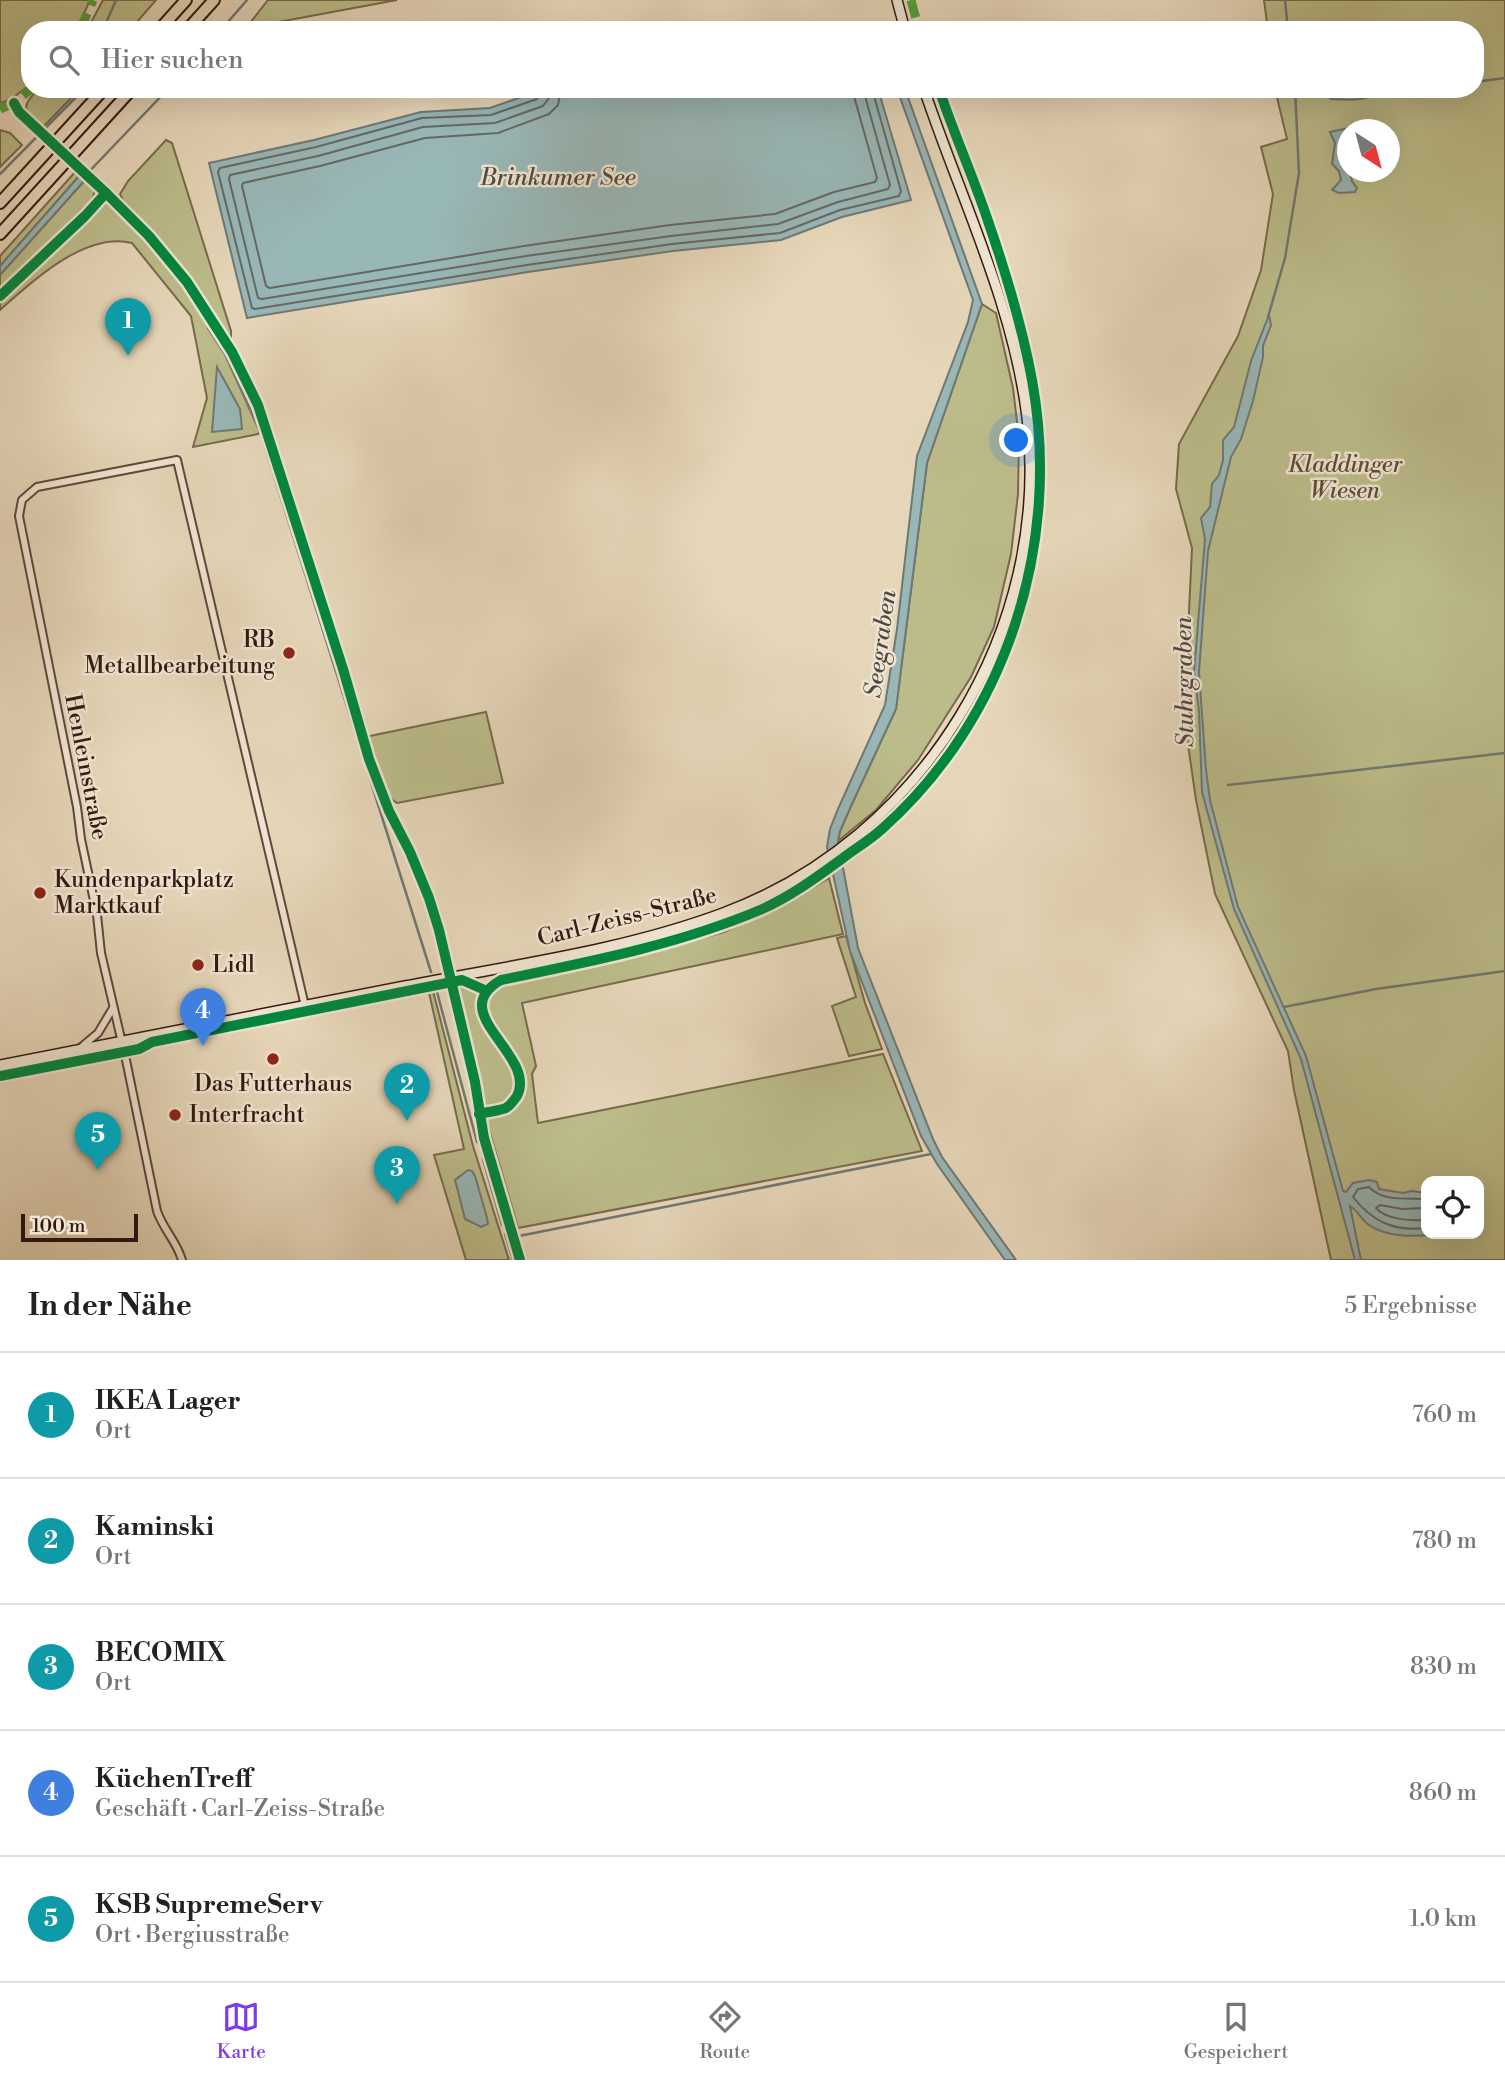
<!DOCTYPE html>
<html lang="de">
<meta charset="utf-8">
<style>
:root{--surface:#fff;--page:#f6f6f6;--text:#222;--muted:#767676;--line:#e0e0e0;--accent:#7c3aed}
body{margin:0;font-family:"Libre Bodoni",serif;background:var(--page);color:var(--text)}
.controls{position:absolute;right:21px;bottom:21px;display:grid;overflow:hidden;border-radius:14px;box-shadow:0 7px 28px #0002}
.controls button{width:63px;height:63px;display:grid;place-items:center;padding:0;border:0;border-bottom:2px solid var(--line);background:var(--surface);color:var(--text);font:35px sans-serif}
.compass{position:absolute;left:1337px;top:119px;width:63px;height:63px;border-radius:50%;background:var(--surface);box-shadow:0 7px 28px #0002;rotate:144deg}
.scale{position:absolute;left:21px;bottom:18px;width:117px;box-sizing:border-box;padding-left:7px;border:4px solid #34190f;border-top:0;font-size:19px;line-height:24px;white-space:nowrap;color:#34190f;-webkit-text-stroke:5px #efe4d2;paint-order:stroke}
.you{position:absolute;left:1017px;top:441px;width:24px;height:24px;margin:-18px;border:5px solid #fff;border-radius:50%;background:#1a73e8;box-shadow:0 0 0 10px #1a73e833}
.badge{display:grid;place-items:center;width:46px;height:46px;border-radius:50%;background:var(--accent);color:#fff;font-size:23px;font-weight:700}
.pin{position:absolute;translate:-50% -58px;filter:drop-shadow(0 2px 4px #0008)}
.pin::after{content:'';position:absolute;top:37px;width:24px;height:21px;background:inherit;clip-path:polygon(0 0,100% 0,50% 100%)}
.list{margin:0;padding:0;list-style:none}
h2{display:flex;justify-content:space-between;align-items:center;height:91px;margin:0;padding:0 28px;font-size:30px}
h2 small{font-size:23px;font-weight:400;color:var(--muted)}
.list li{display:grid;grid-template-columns:46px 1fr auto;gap:21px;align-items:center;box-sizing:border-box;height:126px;padding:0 28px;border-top:2px solid var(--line)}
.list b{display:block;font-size:26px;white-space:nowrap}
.list p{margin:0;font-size:23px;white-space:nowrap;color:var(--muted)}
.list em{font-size:23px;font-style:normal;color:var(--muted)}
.icon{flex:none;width:38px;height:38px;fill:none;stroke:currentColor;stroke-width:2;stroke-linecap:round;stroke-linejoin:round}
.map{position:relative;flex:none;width:1505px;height:1260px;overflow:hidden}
.search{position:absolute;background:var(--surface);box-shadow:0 7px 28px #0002;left:21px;right:21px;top:21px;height:77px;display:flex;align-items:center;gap:18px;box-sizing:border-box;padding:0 24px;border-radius:28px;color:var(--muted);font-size:26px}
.sheet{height:721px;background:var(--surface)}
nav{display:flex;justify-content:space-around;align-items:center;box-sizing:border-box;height:98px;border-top:2px solid var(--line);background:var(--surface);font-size:19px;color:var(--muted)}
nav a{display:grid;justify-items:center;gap:4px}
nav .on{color:var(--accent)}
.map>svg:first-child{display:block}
</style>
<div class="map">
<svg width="1505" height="1260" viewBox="0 0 1505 1260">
<rect width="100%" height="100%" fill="#e6d6b9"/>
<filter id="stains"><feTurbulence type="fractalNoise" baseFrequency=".00286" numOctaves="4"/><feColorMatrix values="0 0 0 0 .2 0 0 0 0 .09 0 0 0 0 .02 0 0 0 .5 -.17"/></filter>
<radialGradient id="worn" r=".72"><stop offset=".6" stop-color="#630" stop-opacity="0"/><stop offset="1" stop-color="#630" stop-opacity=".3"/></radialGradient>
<!-- green -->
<g fill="#bcbc8a" stroke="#786a4c" stroke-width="2" fill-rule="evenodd">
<path d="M 0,0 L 90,0 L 77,30 L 30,30 L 30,85 L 11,99 L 0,103 Z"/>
<path d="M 103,0 L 156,0 L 130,30 L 87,30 Z"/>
<path d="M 268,0 L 397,0 L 246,28 Z"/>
<path d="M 1264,0 L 1505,0 L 1505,1260 L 1331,1260 L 1294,1090 L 1288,1051 L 1215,894 L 1196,800 L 1184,717 L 1192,548 L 1176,489 L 1179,444 L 1238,336 L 1261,270 L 1273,194 L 1261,147 L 1287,139 L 1275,89 L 1475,89 L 1475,30 L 1268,30 ZM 1348,130 L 1390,130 L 1390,172 L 1348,172 ZM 1426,1181 L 1479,1181 L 1479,1234 L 1426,1234 Z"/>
<path d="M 39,89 L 80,89 L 42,128 C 24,112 19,107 39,89 Z"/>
<path d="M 0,130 L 10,133 L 22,145 L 0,167 Z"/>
<path d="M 166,140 L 172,143 L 231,331 L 231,338 L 227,338 C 195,284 167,246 123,201 L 120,194 L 128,181 Z"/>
<path d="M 76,171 L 80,175 L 0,266 L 0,256 Z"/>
<path d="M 85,180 L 95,191 L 92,200 L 0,290 L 0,275 Z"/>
<path d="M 108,201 C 162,256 212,316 244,386 C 251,400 260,414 261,430 L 258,434 L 193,447 L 207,398 L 191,316 L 132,243 C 86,231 32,281 0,310 L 0,302 Z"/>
<path d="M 982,304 L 996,313 L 1013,388 L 1019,439 L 1018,494 L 1011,554 L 994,627 L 971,677 L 918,760 L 876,810 L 838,841 L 840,831 L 851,806 L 896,709 L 927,463 Z"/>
<path d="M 486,712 L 503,783 L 397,803 L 390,798 L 365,737 Z"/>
<path d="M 829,878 L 843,934 L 522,1003 L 536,1066 L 532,1074 L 538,1123 L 883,1054 L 922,1151 L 518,1228 L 490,1133 L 457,983 L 488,992 L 502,983 L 651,953 L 724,932 L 784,905 Z"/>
<path d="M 846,936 L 865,1003 L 882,1049 L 849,1056 L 832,1006 L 856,997 L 837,938 Z"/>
<path d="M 432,987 L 473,1146 L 509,1260 L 466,1260 L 434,1155 L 464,1149 L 428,988 Z"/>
</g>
<!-- water -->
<g fill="#98b7b7" stroke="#707874" stroke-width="2">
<path d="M 544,89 L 878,89 L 911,200 L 842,217 L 781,240 L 673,251 L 528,272 L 247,318 L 209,163 L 314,140 L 421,112 L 490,108 Z"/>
<path d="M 897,89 L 905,89 L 982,304 L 927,463 L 896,709 L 851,806 L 840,831 L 838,841 L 858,948 L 933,1139 L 942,1157 L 1016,1260 L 1005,1260 L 937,1164 L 921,1136 L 850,951 L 827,847 L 830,829 L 838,809 L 885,705 L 897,629 L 917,456 L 968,322 L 973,300 Z"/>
<path d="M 1322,89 L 1384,89 C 1366,102 1352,100 1331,99 Z"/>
<path d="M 1349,128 L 1352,129 L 1348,130 L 1348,172 L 1350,172 L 1352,181 L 1357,188 L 1355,192 L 1339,193 L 1332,190 L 1341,180 L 1339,171 L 1332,164 L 1335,143 L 1330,132 Z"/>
<path d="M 80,175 L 85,180 L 0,275 L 0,266 Z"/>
<path d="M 1269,315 L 1271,325 L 1263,346 L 1263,357 L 1253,401 L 1241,439 L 1231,457 L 1208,551 L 1199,672 L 1206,770 L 1210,800 L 1238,907 L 1306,1056 L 1343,1191 L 1346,1192 L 1353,1183 L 1369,1180 L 1377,1182 L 1379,1189 L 1403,1193 L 1412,1191 L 1426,1193 L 1426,1234 L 1440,1234 C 1418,1236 1389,1239 1369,1225 C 1362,1220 1358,1211 1350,1206 L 1361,1260 L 1355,1260 L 1301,1059 L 1234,909 L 1202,792 L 1199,711 L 1194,672 L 1205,539 L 1201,518 L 1210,507 L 1212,484 L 1219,475 L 1223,460 L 1223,440 L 1234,427 L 1251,361 Z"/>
<path d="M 217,367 L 240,409 L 242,429 L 212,432 Z"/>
<path d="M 468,1170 L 472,1171 L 475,1176 L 487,1218 L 488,1224 L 481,1227 L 465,1219 L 455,1180 Z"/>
</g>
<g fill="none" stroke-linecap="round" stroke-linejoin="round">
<!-- shore -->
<g stroke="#666863" stroke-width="2">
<path d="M 542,89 L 541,94 L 537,99 L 491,115 L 422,118 L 316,147 L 220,168 L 218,172 L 252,308 L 255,309 L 527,265 L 672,244 L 780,233 L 840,210 L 899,196 L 901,191 L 872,89"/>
<path d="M 551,89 L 549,98 L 543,106 L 495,123 L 423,127 L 318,156 L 230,175 L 229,179 L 258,298 L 262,299 L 526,256 L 671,236 L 778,224 L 838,202 L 888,189 L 890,185 L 863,89"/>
<path d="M 561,89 L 558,105 L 549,114 L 498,133 L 425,138 L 320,166 L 243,183 L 242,186 L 266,286 L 270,288 L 524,246 L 670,225 L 775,214 L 834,192 L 875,182 L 877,178 L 852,89"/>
<path d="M 1426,1199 C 1407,1198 1383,1202 1369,1187 L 1358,1189 L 1353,1197 C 1372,1221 1393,1232 1426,1228"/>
<path d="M 1426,1208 L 1402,1209 L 1380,1205 L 1376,1208 C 1387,1220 1411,1221 1426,1220"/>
</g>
<!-- stream -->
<g stroke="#707874" stroke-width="2.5">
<path d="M 1285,0 L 1288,30"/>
<path d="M 103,30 L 116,0"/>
<path d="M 221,30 L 247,0"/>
<path d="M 1475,82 L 1505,78"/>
<path d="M 0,174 L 84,89"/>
<path d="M 82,179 L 168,89"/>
<path d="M 1268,317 L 1285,258 L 1299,173 L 1295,89"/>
<path d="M 208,328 L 225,354 L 261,434"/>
<path d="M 265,447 L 431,972"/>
<path d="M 1228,785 L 1505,753"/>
<path d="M 437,992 L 477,1142"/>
<path d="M 1284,1007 L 1376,989 L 1505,971"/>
<path d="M 483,1159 L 502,1225"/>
<path d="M 505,1234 L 513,1260"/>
<path d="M 519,1236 L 931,1154"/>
</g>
<!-- minor casing -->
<g stroke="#60483a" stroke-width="10">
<g id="minor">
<path d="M 79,1049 L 98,1033 L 113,1008"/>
<path d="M 182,1260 C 177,1242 163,1229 157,1211 L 126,1060 L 101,953 L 97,915 L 81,839 L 77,807 L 19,516 L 22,500 L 37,487 L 177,460 L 305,1006"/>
</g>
</g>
<!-- secondary casing -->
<g stroke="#34190f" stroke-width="12">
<g id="secondary">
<path d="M 897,0 L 905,30"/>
<path d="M 0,1065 C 135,1038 270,1013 405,986 C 511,965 621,951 723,913 C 923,839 1052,629 1027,417 C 1013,303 960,197 924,89"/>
</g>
</g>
<!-- motorway casing -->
<g stroke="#34190f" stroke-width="14">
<g id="motorway">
<path d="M 159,30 L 186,0"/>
<path d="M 187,30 L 214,0"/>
<path d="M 0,203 L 104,89"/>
<path d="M 0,234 L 132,89"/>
</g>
</g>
<!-- minor -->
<use href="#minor" stroke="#efe4d2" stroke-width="6"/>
<!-- secondary -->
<use href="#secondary" stroke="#efe4d2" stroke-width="9"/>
<!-- motorway -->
<use href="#motorway" stroke="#e6d6b9" stroke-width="10"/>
<!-- quiet -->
<g stroke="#53a13f" stroke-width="9" stroke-dasharray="18 9" stroke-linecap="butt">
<path d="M 911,0 L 919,30"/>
<path d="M 80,30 L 93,0"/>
<path d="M 0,109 L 14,103 L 31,89"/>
</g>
<!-- cycleway casing -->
<g stroke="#efe4d2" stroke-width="15">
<g id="cycleway">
<path d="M 14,103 L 19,112 L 106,193 L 149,236 L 187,282 L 232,352 L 258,405 L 343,669 L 369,759 L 389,811 L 410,852 L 429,898 L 439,930 L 475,1082 L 484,1138 L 520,1260"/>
<path d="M 0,296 L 85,216 L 106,193"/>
<path d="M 0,1076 L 139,1049 L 152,1042 L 462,980 L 487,991"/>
<path d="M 479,1114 C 487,1112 498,1111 506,1108 C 511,1105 514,1100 517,1096 C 538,1055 443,1013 501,980 C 588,962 677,945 760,910 C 790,897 817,877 843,858 C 856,848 870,840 882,829 C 1007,718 1062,543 1032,380 C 1022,326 1006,273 988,221 C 973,176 954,134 939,89"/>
</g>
</g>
<!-- cycleway -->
<use href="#cycleway" stroke="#00873e" stroke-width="10"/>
</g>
<!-- markers -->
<g fill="#8f2418" stroke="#efe4d2" stroke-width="2.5">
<circle cx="289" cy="653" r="7"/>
<circle cx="40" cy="893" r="7"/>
<circle cx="198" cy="965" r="7"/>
<circle cx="273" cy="1059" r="7"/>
<circle cx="175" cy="1115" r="7"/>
</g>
<g text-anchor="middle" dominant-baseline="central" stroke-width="5" stroke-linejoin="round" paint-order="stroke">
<!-- park labels -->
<g font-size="23" font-style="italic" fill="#5d4a34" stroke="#efe4d2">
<text x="1345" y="465">Kladdinger<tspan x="1345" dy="26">Wiesen</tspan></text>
</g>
<!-- poi labels -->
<g font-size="23" fill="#34190f" stroke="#efe4d2" text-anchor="start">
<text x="275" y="640" text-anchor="end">RB<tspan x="275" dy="26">Metallbearbeitung</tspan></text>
<text x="54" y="880">Kundenparkplatz<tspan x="54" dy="26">Marktkauf</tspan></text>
<text x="212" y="965">Lidl</text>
<text x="273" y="1084" text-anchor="middle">Das Futterhaus</text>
<text x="189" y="1115">Interfracht</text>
</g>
<!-- street labels -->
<g font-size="23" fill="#34190f" stroke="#efe4d2">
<text transform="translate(86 767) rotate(79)">Henleinstraße</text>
<text transform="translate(627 917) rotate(-14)">Carl-Zeiss-Straße</text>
</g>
<!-- water labels -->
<g font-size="24" font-style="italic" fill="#524841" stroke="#efe4d2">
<text x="558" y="178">Brinkumer See</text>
<text transform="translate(881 644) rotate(-82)">Seegraben</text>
<text transform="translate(1185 682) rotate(-91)">Stuhrgraben</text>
</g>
</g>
<rect width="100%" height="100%" filter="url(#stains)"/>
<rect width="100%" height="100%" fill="url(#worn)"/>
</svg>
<div class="controls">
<button><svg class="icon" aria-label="locate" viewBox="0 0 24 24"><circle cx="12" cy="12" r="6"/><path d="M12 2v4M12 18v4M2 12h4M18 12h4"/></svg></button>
</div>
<svg class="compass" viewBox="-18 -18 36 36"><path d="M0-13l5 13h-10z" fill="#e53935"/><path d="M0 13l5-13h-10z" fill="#767676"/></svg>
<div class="scale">100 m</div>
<div class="you"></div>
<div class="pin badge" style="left:128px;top:356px;background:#0f9aa8">1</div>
<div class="pin badge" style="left:407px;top:1121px;background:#0f9aa8">2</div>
<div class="pin badge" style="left:397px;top:1204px;background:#0f9aa8">3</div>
<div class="pin badge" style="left:203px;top:1046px;background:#3f7fe0">4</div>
<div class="pin badge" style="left:98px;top:1170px;background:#0f9aa8">5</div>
<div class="search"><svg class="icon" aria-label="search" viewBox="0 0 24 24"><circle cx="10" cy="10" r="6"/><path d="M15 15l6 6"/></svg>Hier suchen</div>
</div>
<section class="sheet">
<h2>In der Nähe<small>5 Ergebnisse</small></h2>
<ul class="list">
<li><span class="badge" style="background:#0f9aa8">1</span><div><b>IKEA Lager</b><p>Ort</p></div><em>760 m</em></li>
<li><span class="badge" style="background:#0f9aa8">2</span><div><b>Kaminski</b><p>Ort</p></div><em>780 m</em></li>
<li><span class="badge" style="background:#0f9aa8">3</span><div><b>BECOMIX</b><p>Ort</p></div><em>830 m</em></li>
<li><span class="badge" style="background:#3f7fe0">4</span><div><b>KüchenTreff</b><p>Geschäft · Carl-Zeiss-Straße</p></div><em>860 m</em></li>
<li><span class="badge" style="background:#0f9aa8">5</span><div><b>KSB SupremeServ</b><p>Ort · Bergiusstraße</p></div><em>1.0 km</em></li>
</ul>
</section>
<nav>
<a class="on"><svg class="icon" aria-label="map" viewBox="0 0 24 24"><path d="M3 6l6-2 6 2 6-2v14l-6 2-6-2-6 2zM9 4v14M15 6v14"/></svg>Karte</a>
<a><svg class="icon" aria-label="directions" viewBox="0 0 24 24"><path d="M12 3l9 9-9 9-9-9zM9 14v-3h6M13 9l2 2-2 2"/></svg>Route</a>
<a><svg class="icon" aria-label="saved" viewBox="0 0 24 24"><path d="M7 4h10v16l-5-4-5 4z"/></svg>Gespeichert</a>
</nav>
